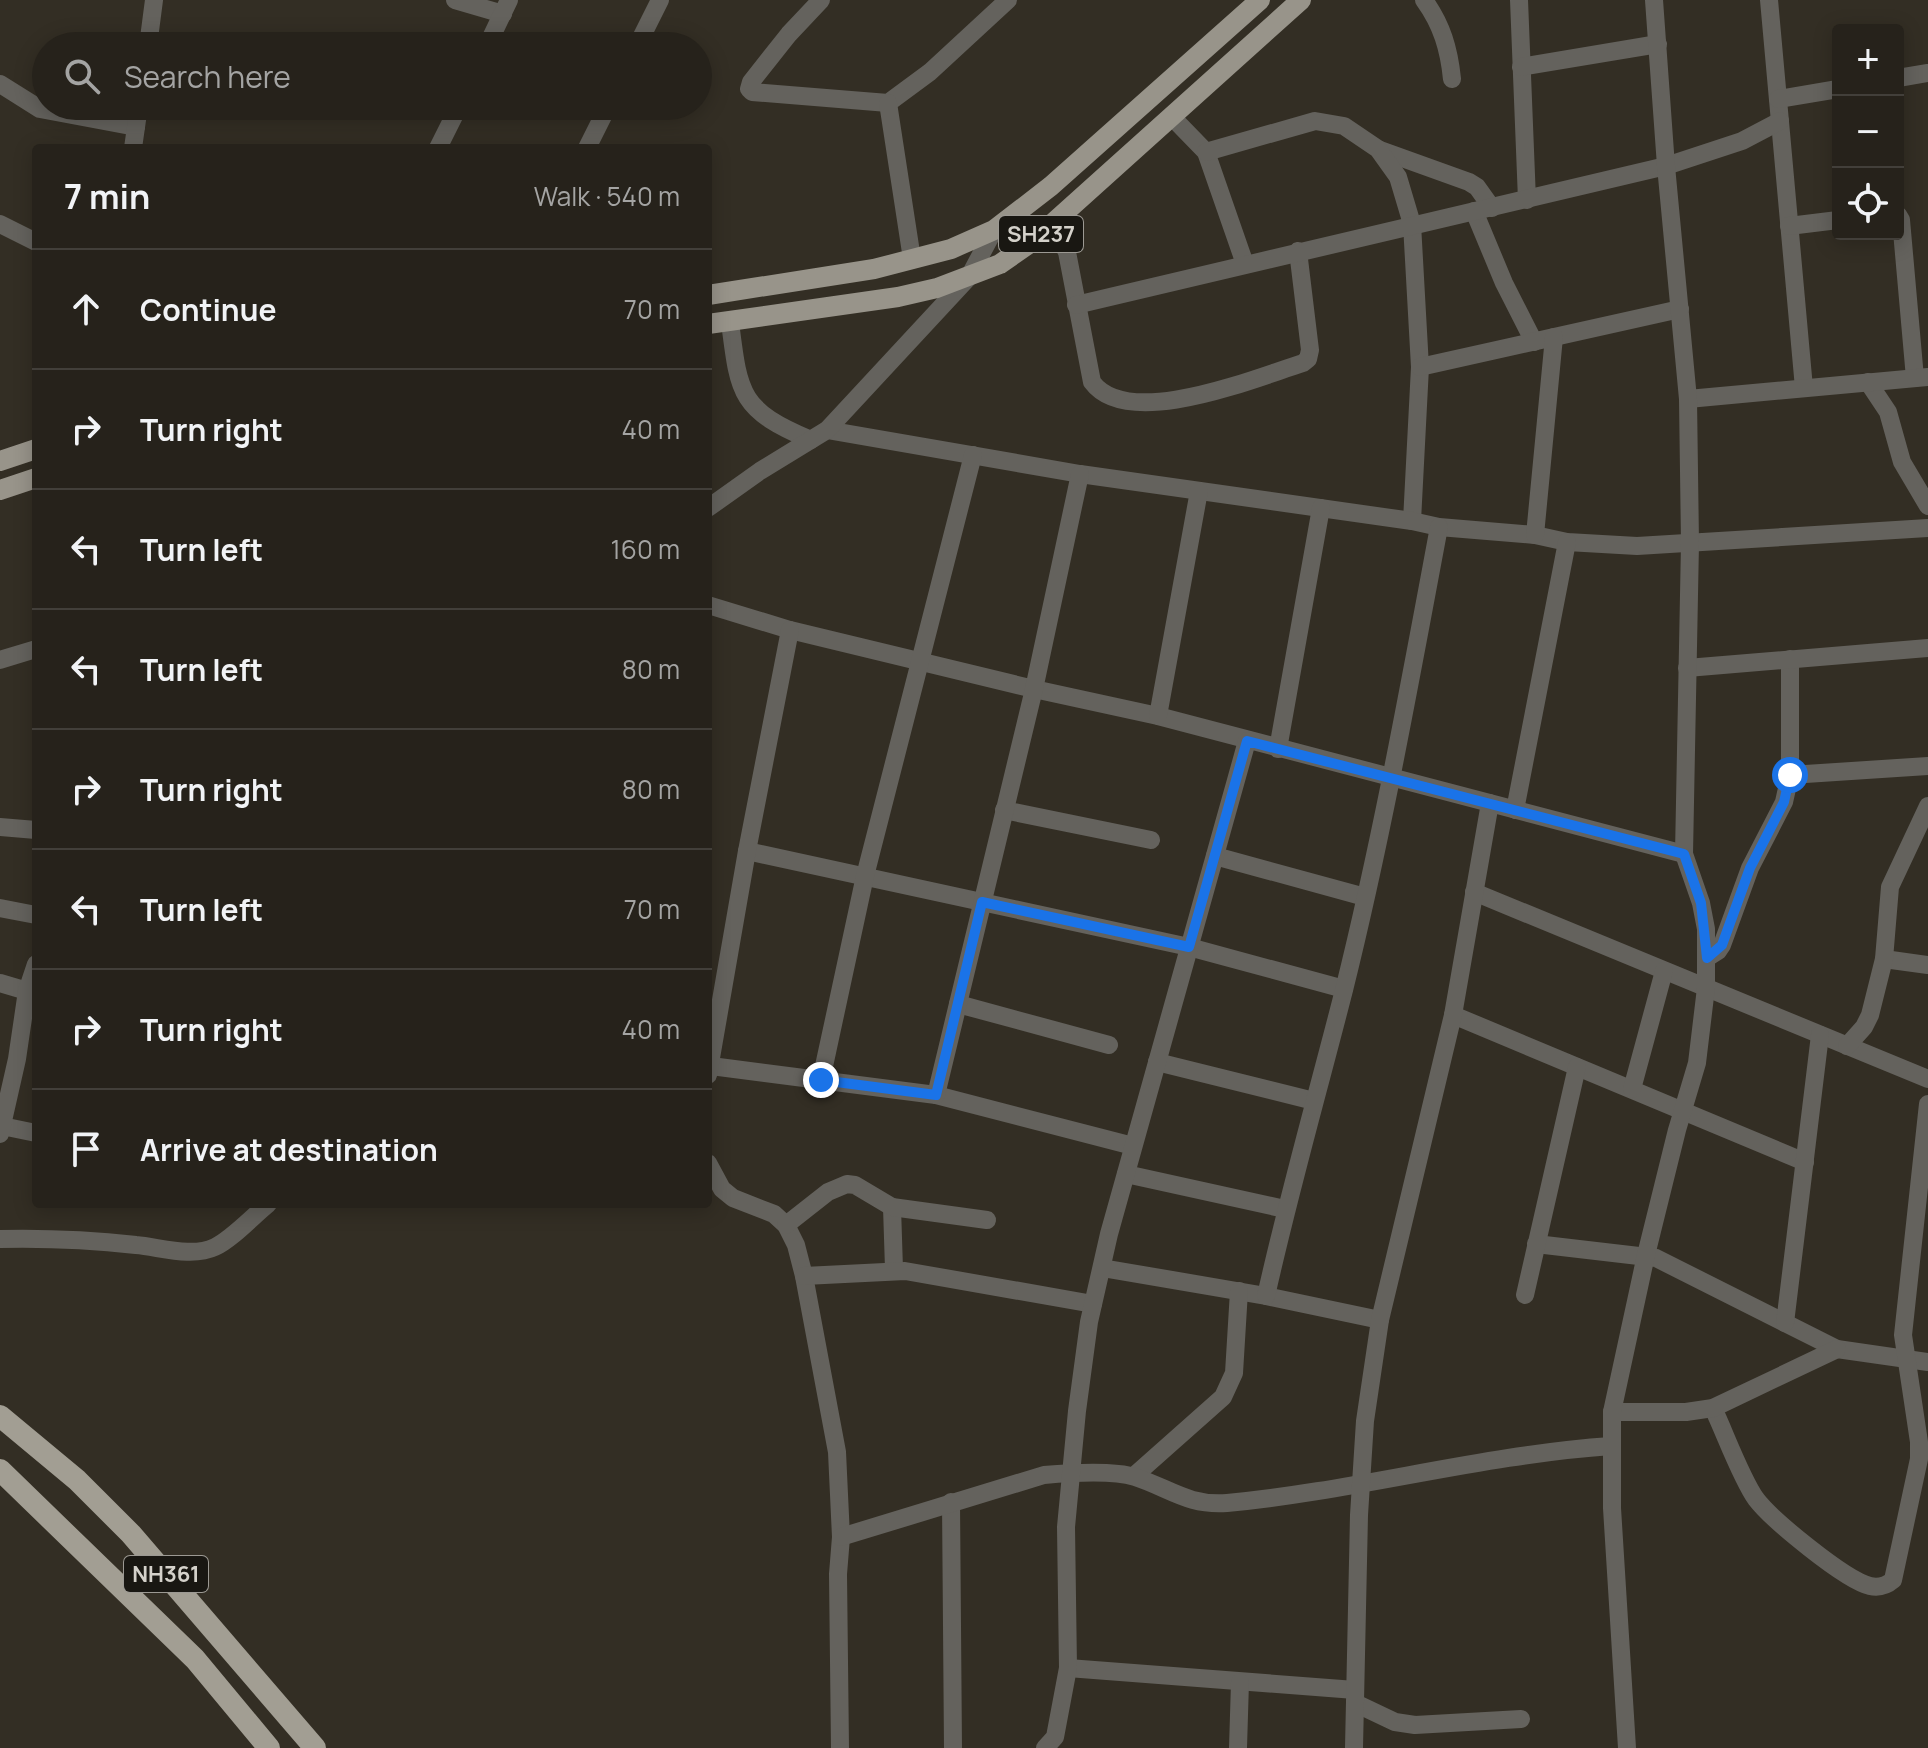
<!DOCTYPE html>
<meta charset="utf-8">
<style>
:root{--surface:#26221b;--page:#2e2a24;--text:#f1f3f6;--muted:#a4a4a3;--line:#423f3a}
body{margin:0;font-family:Manrope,sans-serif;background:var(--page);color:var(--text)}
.controls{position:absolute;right:24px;top:24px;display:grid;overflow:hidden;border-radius:8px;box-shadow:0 4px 20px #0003}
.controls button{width:72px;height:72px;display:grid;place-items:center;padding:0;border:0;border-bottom:2px solid var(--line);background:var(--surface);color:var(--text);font:40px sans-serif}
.stop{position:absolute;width:24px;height:24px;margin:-18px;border:6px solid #1a73e8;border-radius:50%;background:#fff}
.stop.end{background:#1a73e8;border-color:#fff;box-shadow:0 2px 8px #0008}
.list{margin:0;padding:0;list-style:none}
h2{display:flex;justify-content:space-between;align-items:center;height:104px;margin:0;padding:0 32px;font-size:34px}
h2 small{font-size:26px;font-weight:400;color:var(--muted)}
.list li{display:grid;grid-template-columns:52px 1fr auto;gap:24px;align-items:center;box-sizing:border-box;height:120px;padding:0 32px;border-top:2px solid var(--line)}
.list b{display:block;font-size:30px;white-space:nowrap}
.list em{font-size:26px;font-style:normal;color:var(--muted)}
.icon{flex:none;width:44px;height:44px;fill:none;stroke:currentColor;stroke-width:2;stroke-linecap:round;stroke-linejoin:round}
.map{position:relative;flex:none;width:1928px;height:1748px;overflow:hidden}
.search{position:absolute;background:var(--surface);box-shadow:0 4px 20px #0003;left:32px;top:32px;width:680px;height:88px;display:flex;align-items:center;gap:20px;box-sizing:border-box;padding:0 28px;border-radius:44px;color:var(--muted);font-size:30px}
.panel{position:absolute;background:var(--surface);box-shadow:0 4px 20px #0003;left:32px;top:144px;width:680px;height:1064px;border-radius:8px}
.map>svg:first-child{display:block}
</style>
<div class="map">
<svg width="1928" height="1748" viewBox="0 0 1928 1748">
<rect width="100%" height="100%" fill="#332e24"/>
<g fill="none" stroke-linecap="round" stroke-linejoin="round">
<!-- minor -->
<g stroke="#64625d" stroke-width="18">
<path d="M 455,0 L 503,14"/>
<path d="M 821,0 L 789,34 L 751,82 L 749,89 L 752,92 L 888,103 L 930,72 L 1008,0"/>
<path d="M 1424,0 C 1442,25 1449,49 1452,79"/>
<path d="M 1519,0 L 1527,200"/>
<path d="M 1769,0 L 1804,388"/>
<path d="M 148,46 L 154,0"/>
<path d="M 487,46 L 509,0"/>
<path d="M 637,46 L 660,0"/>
<path d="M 1521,67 L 1658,44"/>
<path d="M 1898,78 L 1928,73"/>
<path d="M 0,84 L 40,109 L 136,127"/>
<path d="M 1778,99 L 1838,89"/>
<path d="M 888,103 L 912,259"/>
<path d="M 1172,117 L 1206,152 L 1245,264"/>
<path d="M 133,148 L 139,106"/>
<path d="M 438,148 L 459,106"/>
<path d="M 587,148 L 608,106"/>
<path d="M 1380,150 L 1469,182 L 1477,187 L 1492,208"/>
<path d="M 1206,152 L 1315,121 L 1344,126 L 1378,149 L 1398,177 L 1412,224 L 1420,367 L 1412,521"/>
<path d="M 1474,211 L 1504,283 L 1534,342"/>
<path d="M 1898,215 L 1901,220 L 1915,378"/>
<path d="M 0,224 L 36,242"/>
<path d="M 1052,224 L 1067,252 L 1092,382 C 1128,431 1255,378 1303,363 L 1308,359 L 1310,350 L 1298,251"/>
<path d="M 1789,226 L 1838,220"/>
<path d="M 1076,305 L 1666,166 L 1742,141 L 1780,121"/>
<path d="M 730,322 C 739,395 740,410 811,440"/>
<path d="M 1420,367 L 1680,309"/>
<path d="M 1868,382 L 1888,412 L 1902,462 L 1928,506"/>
<path d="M 1688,399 L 1928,377"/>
<path d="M 827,430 L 1080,474 L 1412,521 L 1439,527 L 1535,535 L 1567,542 L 1637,546 L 1928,528"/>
<path d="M 708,508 L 760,471 L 827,430 L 969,277 L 994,230"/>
<path d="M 1535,535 L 1554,337"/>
<path d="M 708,605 L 790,630 L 1034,689 L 1158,716 L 1684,854"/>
<path d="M 1790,659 L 1790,775 L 1928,766"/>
<path d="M 0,660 L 36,649"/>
<path d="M 1687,668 L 1928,648"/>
<path d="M 1158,716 L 1199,491"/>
<path d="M 1278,749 L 1321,508"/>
<path d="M 1004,810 L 1151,840"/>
<path d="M 1515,810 L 1567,542"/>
<path d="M 0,827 L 36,830"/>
<path d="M 747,851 L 1189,947 L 1344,989"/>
<path d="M 1215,856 L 1365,897"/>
<path d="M 1474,892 L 1928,1079"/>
<path d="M 0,908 L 36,915"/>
<path d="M 1707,958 L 1718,951 L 1722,945 L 1750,868 L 1784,802 L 1790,775"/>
<path d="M 1884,959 L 1928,965"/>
<path d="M 0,983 L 27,991"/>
<path d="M 958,1004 L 1109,1045"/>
<path d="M 1453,1015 L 1805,1162"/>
<path d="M 1847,1046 L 1864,1027 L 1870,1015 L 1884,959 L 1890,887 L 1928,806"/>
<path d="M 1157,1062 L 1314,1101"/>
<path d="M 711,1066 L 936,1095 L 1133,1146"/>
<path d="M 708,1075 L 747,851 L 790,630"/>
<path d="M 821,1080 L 865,876 L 973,455"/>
<path d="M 1632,1089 L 1664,971"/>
<path d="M 936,1095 L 1034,689 L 1080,474"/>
<path d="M 2,1126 L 36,1133"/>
<path d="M 0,1134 L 17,1059 L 27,991 L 36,964"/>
<path d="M 708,1163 L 722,1189 L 733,1198 L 774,1214 L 786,1225 L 796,1245 L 804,1276 L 837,1452 L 841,1537 L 838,1574 L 840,1748"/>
<path d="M 1126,1174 L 1285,1209"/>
<path d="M 892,1207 L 894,1269"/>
<path d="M 786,1225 L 828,1192 L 847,1184 L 855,1185 L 892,1207 L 987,1220"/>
<path d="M 0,1239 C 45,1238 91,1240 136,1245 C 160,1247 192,1258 215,1247 C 232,1239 253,1216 268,1204"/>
<path d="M 1536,1244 L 1656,1258 L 1837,1349 L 1928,1362"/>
<path d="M 1102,1268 L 1266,1296 L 1380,1320"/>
<path d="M 804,1276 L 905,1271 L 1093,1304"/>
<path d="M 1525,1295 L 1577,1067"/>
<path d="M 1266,1296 C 1289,1193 1318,1092 1344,990 C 1382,837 1410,682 1439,527"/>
<path d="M 1785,1323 L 1820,1035"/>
<path d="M 1713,1408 C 1725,1433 1741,1478 1756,1499 C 1772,1520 1845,1580 1870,1586 C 1879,1588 1886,1586 1893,1580 L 1919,1459 L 1919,1442 L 1903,1335 L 1928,1104"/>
<path d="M 1612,1412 L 1686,1412 L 1713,1408 L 1837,1349"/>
<path d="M 1134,1476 L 1223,1397 L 1234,1373 L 1239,1291"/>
<path d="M 951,1502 L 953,1748"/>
<path d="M 841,1537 L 1044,1475 C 1068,1473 1113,1470 1135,1477 C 1169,1488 1188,1506 1227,1503 C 1356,1491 1481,1455 1611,1446"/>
<path d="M 1068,1668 L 1355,1690"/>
<path d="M 1355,1703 L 1395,1722 L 1415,1725 L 1521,1719"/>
<path d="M 1045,1748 L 1055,1737 L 1068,1668 L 1066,1527 L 1077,1411 L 1089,1322 L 1109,1234 L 1247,741"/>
<path d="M 1238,1748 L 1240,1682"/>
<path d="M 1354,1748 L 1359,1515 L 1365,1421 L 1380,1320 L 1453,1015 L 1490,803"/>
<path d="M 1627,1748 L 1612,1508 L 1612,1412 L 1646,1255 L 1677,1130 L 1697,1063 L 1706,988 L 1706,929 L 1701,903 L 1684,854 L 1690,543 L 1688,399 L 1666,166 L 1654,0"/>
</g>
<!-- primary -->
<g stroke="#98948a" stroke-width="20">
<path d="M 708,295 L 874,269 L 951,249 L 994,230 L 1051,186 L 1260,0"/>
<path d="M 708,324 L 898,297 L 937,288 L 1000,264 L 1033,241 L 1301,0"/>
<path d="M 0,461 L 36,449"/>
<path d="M 0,490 L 36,478"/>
</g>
<!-- trunk -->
<g stroke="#a29e93" stroke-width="22">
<path d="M 0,1416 L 77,1480 L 131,1534 L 315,1748"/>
<path d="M 0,1470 L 195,1659 L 269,1748"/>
</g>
</g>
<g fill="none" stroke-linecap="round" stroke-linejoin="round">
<!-- route -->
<path stroke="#1a73e8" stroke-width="10" d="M 821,1080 L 936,1095 L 982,902 L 1189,947 L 1247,741 L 1684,854 L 1701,903 L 1707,958 L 1722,945 L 1750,868 L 1784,802 L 1790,775"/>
</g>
<g text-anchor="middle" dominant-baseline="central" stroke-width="6" stroke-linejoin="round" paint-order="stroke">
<!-- shield labels -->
<g fill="#191712" stroke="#9c9993" stroke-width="2">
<rect x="999" y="216" width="84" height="36" rx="6"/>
<rect x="124" y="1556" width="84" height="36" rx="6"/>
</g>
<g font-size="22" font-weight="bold" fill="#d4d1ca">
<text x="1041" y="234">SH237</text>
<text x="166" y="1574">NH361</text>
</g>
</g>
</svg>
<div class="controls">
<button>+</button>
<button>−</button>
<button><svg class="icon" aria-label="locate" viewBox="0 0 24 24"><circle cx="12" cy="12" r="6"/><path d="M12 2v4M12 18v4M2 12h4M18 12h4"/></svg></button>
</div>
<div class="stop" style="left:1790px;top:775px"></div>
<div class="stop end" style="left:821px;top:1080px"></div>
<div class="search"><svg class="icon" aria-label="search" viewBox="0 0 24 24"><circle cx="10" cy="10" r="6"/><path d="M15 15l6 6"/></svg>Search here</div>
<section class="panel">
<h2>7 min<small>Walk · 540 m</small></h2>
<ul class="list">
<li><svg class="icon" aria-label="ahead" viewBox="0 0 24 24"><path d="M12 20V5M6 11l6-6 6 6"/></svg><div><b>Continue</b></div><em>70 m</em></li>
<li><svg class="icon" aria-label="right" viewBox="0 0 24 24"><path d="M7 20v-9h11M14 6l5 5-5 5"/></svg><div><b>Turn right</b></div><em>40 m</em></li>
<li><svg class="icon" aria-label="left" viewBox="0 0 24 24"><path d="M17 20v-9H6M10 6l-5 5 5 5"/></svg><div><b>Turn left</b></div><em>160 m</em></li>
<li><svg class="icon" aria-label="left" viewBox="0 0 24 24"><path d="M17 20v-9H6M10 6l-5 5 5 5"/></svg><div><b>Turn left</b></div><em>80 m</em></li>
<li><svg class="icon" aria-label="right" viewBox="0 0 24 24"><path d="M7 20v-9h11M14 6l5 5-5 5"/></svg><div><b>Turn right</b></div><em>80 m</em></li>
<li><svg class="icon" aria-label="left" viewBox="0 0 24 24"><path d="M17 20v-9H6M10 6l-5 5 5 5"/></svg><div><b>Turn left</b></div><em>70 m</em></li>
<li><svg class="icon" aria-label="right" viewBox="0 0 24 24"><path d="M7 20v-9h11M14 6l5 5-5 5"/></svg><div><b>Turn right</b></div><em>40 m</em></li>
<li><svg class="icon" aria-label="arrive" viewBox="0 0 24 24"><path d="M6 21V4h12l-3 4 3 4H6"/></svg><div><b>Arrive at destination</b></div></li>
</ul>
</section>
</div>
